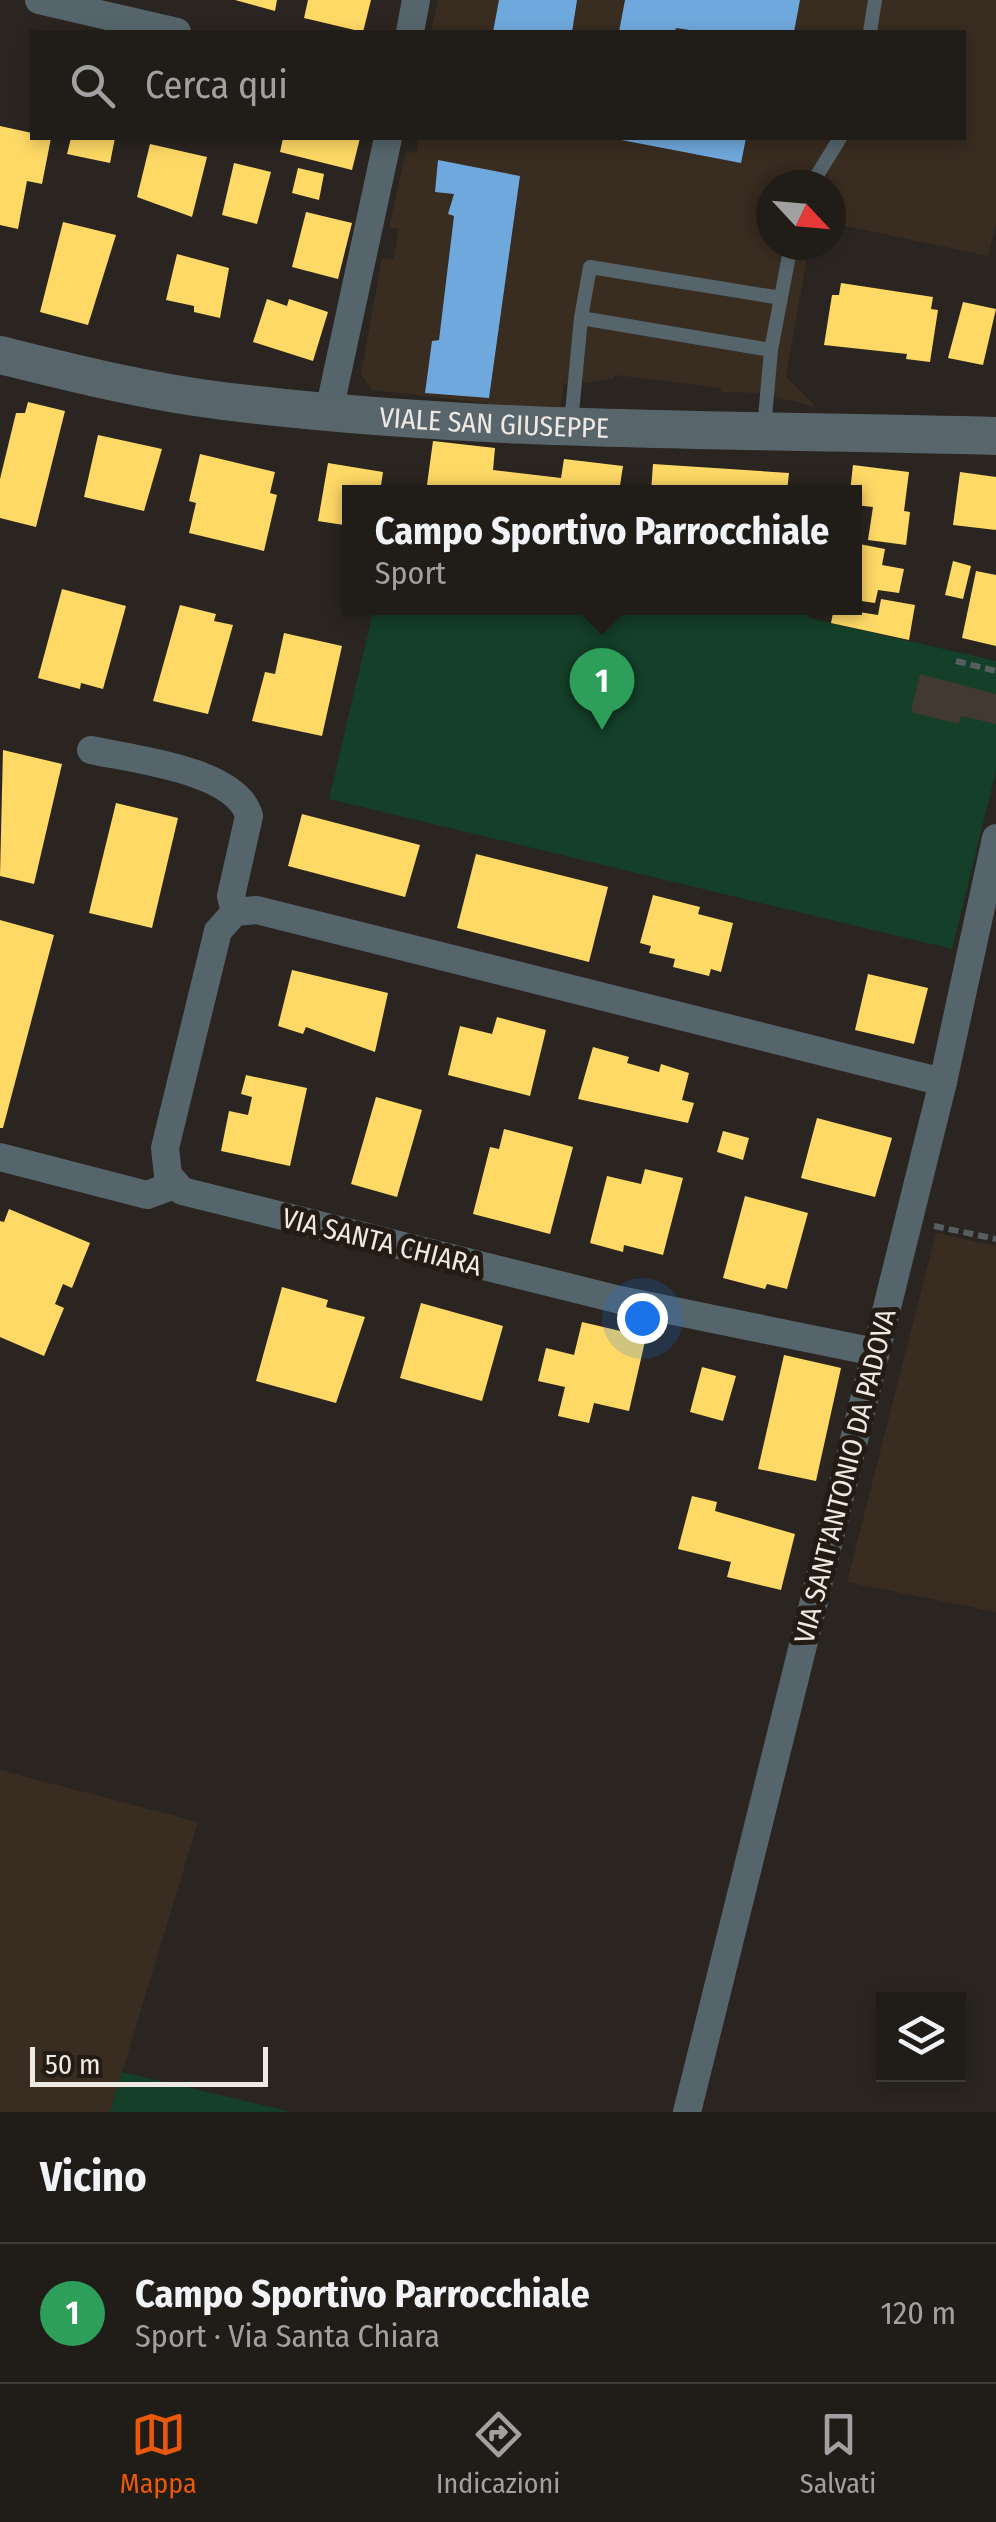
<!DOCTYPE html>
<html lang="it">
<meta charset="utf-8">
<style>
:root{--surface:#201c18;--page:#282521;--text:#f1f3f6;--muted:#a2a1a2;--line:#3d3a37;--accent:#ea580c}
body{margin:0;font-family:"Fira Sans Condensed",sans-serif;background:var(--page);color:var(--text)}
.controls{position:absolute;right:30px;bottom:30px;display:grid;overflow:hidden;border-radius:0px;box-shadow:0 5px 15px #0003}
.controls button{width:90px;height:90px;display:grid;place-items:center;padding:0;border:0;border-bottom:2px solid var(--line);background:var(--surface);color:var(--text);font:50px sans-serif}
.compass{position:absolute;left:756px;top:170px;width:90px;height:90px;border-radius:50%;background:var(--surface);box-shadow:0 5px 15px #0003;rotate:116deg}
.scale{position:absolute;left:30px;bottom:25px;width:238px;box-sizing:border-box;padding-left:10px;border:5px solid #efe9e4;border-top:0;font-size:28px;line-height:35px;white-space:nowrap;color:#efe9e4;-webkit-text-stroke:8px #241c14;paint-order:stroke}
.you{position:absolute;left:642px;top:1318px;width:35px;height:35px;margin:-25px;border:8px solid #fff;border-radius:50%;background:#1a73e8;box-shadow:0 0 0 15px #1a73e833}
.badge{display:grid;place-items:center;width:65px;height:65px;border-radius:50%;background:var(--accent);color:#fff;font-size:32px;font-weight:700}
.pin{position:absolute;translate:-50% -82px;filter:drop-shadow(0 2px 5px #0008)}
.pin::after{content:'';position:absolute;top:52px;width:35px;height:30px;background:inherit;clip-path:polygon(0 0,100% 0,50% 100%)}
.popup{position:absolute;left:342px;top:485px;width:520px;height:130px;box-sizing:border-box;display:grid;place-content:center;border-radius:0px;background:var(--surface);filter:drop-shadow(0 2px 8px #0005);font-size:32px;white-space:nowrap;color:var(--muted)}
.popup b{font-size:38px;color:var(--text)}
.popup::after{content:'';position:absolute;left:50%;top:100%;margin-left:-20px;border:20px solid transparent;border-top-color:var(--surface)}
.list{margin:0;padding:0;list-style:none}
h2{display:flex;justify-content:space-between;align-items:center;height:130px;margin:0;padding:0 40px;font-size:42px}
h2 small{font-size:32px;font-weight:400;color:var(--muted)}
.list li{display:grid;grid-template-columns:65px 1fr auto;gap:30px;align-items:center;box-sizing:border-box;height:140px;padding:0 40px;border-top:2px solid var(--line)}
.list b{display:block;font-size:38px;white-space:nowrap}
.list p{margin:0;font-size:32px;white-space:nowrap;color:var(--muted)}
.list em{font-size:32px;font-style:normal;color:var(--muted)}
.icon{flex:none;width:55px;height:55px;fill:none;stroke:currentColor;stroke-width:2;stroke-linecap:round;stroke-linejoin:round}
.map{position:relative;flex:none;width:996px;height:2112px;overflow:hidden}
.search{position:absolute;background:var(--surface);box-shadow:0 5px 15px #0003;left:30px;right:30px;top:30px;height:110px;display:flex;align-items:center;gap:25px;box-sizing:border-box;padding:0 35px;border-radius:0px;color:var(--muted);font-size:38px}
.sheet{height:270px;background:var(--surface)}
nav{display:flex;justify-content:space-around;align-items:center;box-sizing:border-box;height:140px;border-top:2px solid var(--line);background:var(--surface);font-size:28px;color:var(--muted)}
nav a{display:grid;justify-items:center;gap:5px}
nav .on{color:var(--accent)}
.map>svg:first-child{display:block}
</style>
<div class="map">
<svg width="996" height="2112" viewBox="0 0 996 2112">
<rect width="100%" height="100%" fill="#2a2520"/>
<!-- built -->
<g fill="#392c21">
<path d="M 438,0 L 996,0 L 996,224 L 988,256 L 831,223 L 831,185 L 771,185 L 771,245 L 809,245 L 786,377 L 816,407 L 760,393 L 721,392 L 721,388 L 615,375 L 614,379 L 564,385 L 559,412 L 372,390 L 361,374 L 382,258 L 394,259 L 399,229 L 389,227 L 406,151 L 416,153 L 420,138 L 964,138 L 964,32 L 431,32 Z"/>
<path d="M 936,1233 L 996,1246 L 996,1612 L 847,1582 Z"/>
<path d="M 0,1770 L 198,1822 L 110,2112 L 0,2112 Z"/>
</g>
<!-- green -->
<g fill="#143f28">
<path d="M 374,608 L 809,608 L 809,618 L 996,661 L 996,771 L 952,949 L 329,799 Z"/>
<path d="M 122,2071 L 122,2072 L 292,2112 L 110,2112 Z"/>
</g>
<!-- homes -->
<g fill="#ffd966">
<path d="M 235,0 L 277,0 L 275,11 Z"/>
<path d="M 308,0 L 371,0 L 363,32 L 304,18 Z"/>
<path d="M 0,126 L 32,133 L 32,138 L 51,138 L 42,184 L 27,181 L 18,229 L 0,225 Z"/>
<path d="M 71,138 L 115,138 L 110,163 L 67,154 Z"/>
<path d="M 283,138 L 360,138 L 352,170 L 280,152 Z"/>
<path d="M 150,144 L 207,157 L 192,217 L 137,197 Z"/>
<path d="M 234,163 L 271,172 L 257,224 L 222,215 Z"/>
<path d="M 298,168 L 324,174 L 319,200 L 292,193 Z"/>
<path d="M 306,212 L 352,223 L 338,279 L 292,267 Z"/>
<path d="M 63,222 L 116,235 L 88,325 L 40,312 Z"/>
<path d="M 177,254 L 229,268 L 220,318 L 194,312 L 194,306 L 166,300 Z"/>
<path d="M 841,283 L 933,297 L 931,309 L 938,310 L 930,362 L 906,359 L 907,354 L 824,345 L 832,295 L 839,295 Z"/>
<path d="M 267,299 L 287,306 L 289,299 L 328,312 L 313,361 L 253,342 Z"/>
<path d="M 963,302 L 996,309 L 983,365 L 948,358 Z"/>
<path d="M 28,402 L 65,411 L 36,527 L 0,518 L 0,479 L 16,413 L 25,413 Z"/>
<path d="M 98,435 L 162,449 L 144,511 L 84,497 Z"/>
<path d="M 433,441 L 495,448 L 493,470 L 561,478 L 564,459 L 623,466 L 619,492 L 426,492 Z"/>
<path d="M 200,454 L 275,472 L 270,493 L 277,495 L 264,551 L 189,533 L 196,503 L 189,501 Z"/>
<path d="M 328,463 L 383,472 L 380,492 L 350,492 L 350,526 L 318,521 Z"/>
<path d="M 653,464 L 789,473 L 787,492 L 651,492 Z"/>
<path d="M 853,465 L 909,472 L 904,511 L 910,512 L 906,545 L 868,540 L 873,507 L 854,505 L 854,492 L 850,492 Z"/>
<path d="M 960,472 L 996,477 L 996,530 L 953,525 Z"/>
<path d="M 854,543 L 885,549 L 882,565 L 904,569 L 899,593 L 878,590 L 875,603 L 854,600 Z"/>
<path d="M 953,561 L 971,566 L 963,599 L 945,595 Z"/>
<path d="M 976,571 L 996,575 L 996,646 L 962,638 Z"/>
<path d="M 62,589 L 126,606 L 103,689 L 81,683 L 80,689 L 38,678 Z"/>
<path d="M 881,599 L 915,605 L 909,640 L 831,623 L 834,608 L 878,615 Z"/>
<path d="M 180,605 L 216,614 L 214,621 L 233,625 L 208,714 L 153,701 Z"/>
<path d="M 284,633 L 342,646 L 322,736 L 252,721 L 265,672 L 275,674 Z"/>
<path d="M 3,750 L 62,764 L 34,884 L 0,876 Z"/>
<path d="M 116,803 L 178,818 L 152,928 L 89,913 Z"/>
<path d="M 302,814 L 420,845 L 405,897 L 288,866 Z"/>
<path d="M 476,854 L 608,887 L 589,962 L 457,928 Z"/>
<path d="M 653,895 L 700,907 L 698,914 L 733,923 L 721,972 L 711,969 L 709,976 L 673,967 L 675,959 L 649,953 L 651,946 L 640,943 Z"/>
<path d="M 0,920 L 54,935 L 3,1128 L 0,1128 Z"/>
<path d="M 292,970 L 388,993 L 375,1052 L 306,1027 L 303,1034 L 278,1026 Z"/>
<path d="M 868,974 L 928,988 L 914,1044 L 855,1030 Z"/>
<path d="M 497,1017 L 546,1030 L 530,1096 L 448,1075 L 460,1026 L 492,1034 Z"/>
<path d="M 593,1047 L 629,1057 L 627,1063 L 659,1072 L 661,1064 L 689,1073 L 682,1100 L 694,1103 L 688,1123 L 578,1099 Z"/>
<path d="M 246,1075 L 307,1088 L 290,1166 L 221,1151 L 229,1111 L 248,1115 L 252,1097 L 241,1094 Z"/>
<path d="M 376,1097 L 422,1110 L 397,1197 L 351,1184 Z"/>
<path d="M 817,1118 L 892,1138 L 875,1197 L 801,1178 Z"/>
<path d="M 504,1129 L 573,1147 L 550,1234 L 473,1214 L 490,1147 L 499,1149 Z"/>
<path d="M 723,1131 L 749,1138 L 743,1160 L 717,1152 Z"/>
<path d="M 645,1169 L 683,1178 L 663,1255 L 624,1245 L 623,1252 L 590,1243 L 607,1176 L 641,1184 Z"/>
<path d="M 745,1196 L 808,1213 L 787,1289 L 767,1284 L 765,1289 L 723,1278 Z"/>
<path d="M 9,1209 L 90,1243 L 72,1288 L 63,1284 L 55,1304 L 64,1308 L 44,1356 L 0,1337 L 0,1221 L 4,1222 Z"/>
<path d="M 282,1287 L 328,1300 L 326,1307 L 365,1317 L 336,1403 L 256,1381 Z"/>
<path d="M 421,1303 L 503,1326 L 482,1401 L 400,1378 Z"/>
<path d="M 582,1322 L 646,1337 L 629,1411 L 594,1403 L 589,1423 L 558,1416 L 565,1387 L 538,1381 L 546,1348 L 574,1355 Z"/>
<path d="M 784,1355 L 841,1368 L 816,1481 L 758,1469 Z"/>
<path d="M 702,1367 L 736,1376 L 723,1421 L 690,1412 Z"/>
<path d="M 692,1496 L 717,1502 L 715,1511 L 795,1534 L 781,1590 L 727,1577 L 731,1562 L 678,1549 Z"/>
</g>
<!-- schools -->
<g fill="#6fa8dc">
<path d="M 499,0 L 577,0 L 572,32 L 493,32 Z"/>
<path d="M 625,0 L 800,0 L 794,32 L 703,32 L 676,28 L 675,32 L 619,32 Z"/>
<path d="M 611,138 L 746,138 L 741,163 Z"/>
<path d="M 438,160 L 520,176 L 489,398 L 425,393 L 432,341 L 439,340 L 454,216 L 448,214 L 454,194 L 435,192 Z"/>
</g>
<!-- building -->
<path fill="#423a30" d="M 920,674 L 996,694 L 996,724 L 961,716 L 959,724 L 911,712 Z"/>
<g fill="none" stroke-linecap="round" stroke-linejoin="round">
<!-- path -->
<g stroke="#585e60" stroke-width="6" stroke-dasharray="10 5" stroke-linecap="butt">
<path d="M 956,661 L 996,671"/>
<path d="M 934,1226 L 996,1239"/>
</g>
<!-- service -->
<g stroke="#56656b" stroke-width="14">
<path d="M 870,32 L 875,0"/>
<path d="M 811,185 L 840,138"/>
<path d="M 581,318 L 590,267 L 781,298"/>
<path d="M 771,350 L 791,245"/>
<path d="M 571,423 L 581,318 L 771,350 L 764,429"/>
</g>
<!-- minor -->
<g stroke="#56656b" stroke-width="28">
<path d="M 39,0 L 177,32"/>
<path d="M 410,32 L 416,0"/>
<path d="M 329,411 L 388,138"/>
<path d="M 91,750 C 132,759 237,770 249,816 L 231,896 L 235,912"/>
<path d="M 0,1157 L 147,1195 L 174,1185"/>
<path d="M 875,1352 L 620,1300 L 182,1191 L 168,1175 L 165,1148 L 218,931 L 235,912 L 257,910 L 943,1082"/>
<path d="M 687,2112 L 943,1082 L 996,838"/>
</g>
<!-- secondary -->
<path stroke="#58666c" stroke-width="38" id="s1" d="M 0,355 C 73,373 148,392 223,401 C 478,433 739,429 996,436"/>
</g>
<g text-anchor="middle" dominant-baseline="central" stroke-width="10" stroke-linejoin="round" paint-order="stroke">
<!-- street labels -->
<g font-size="28" fill="#efe9e4" stroke="#241c14">
<text stroke="none"><textPath href="#s1" startOffset="500">VIALE SAN GIUSEPPE</textPath></text>
<text transform="translate(382 1242) rotate(14)">VIA SANTA CHIARA</text>
<text transform="translate(845 1476) rotate(-76)">VIA SANT'ANTONIO DA PADOVA</text>
</g>
</g>
</svg>
<div class="controls">
<button><svg class="icon" aria-label="layers" viewBox="0 0 24 24"><path d="M12 4l9 5-9 5-9-5zM3 14l9 5 9-5"/></svg></button>
</div>
<svg class="compass" viewBox="-18 -18 36 36"><path d="M0-13l5 13h-10z" fill="#e53935"/><path d="M0 13l5-13h-10z" fill="#a2a1a2"/></svg>
<div class="scale">50 m</div>
<div class="you"></div>
<div class="pin badge" style="left:602px;top:730px;background:#2e9e5b">1</div>
<div class="popup"><b>Campo Sportivo Parrocchiale</b>Sport</div>
<div class="search"><svg class="icon" aria-label="search" viewBox="0 0 24 24"><circle cx="10" cy="10" r="6"/><path d="M15 15l6 6"/></svg>Cerca qui</div>
</div>
<section class="sheet">
<h2>Vicino<small></small></h2>
<ul class="list">
<li><span class="badge" style="background:#2e9e5b">1</span><div><b>Campo Sportivo Parrocchiale</b><p>Sport · Via Santa Chiara</p></div><em>120 m</em></li>
</ul>
</section>
<nav>
<a class="on"><svg class="icon" aria-label="map" viewBox="0 0 24 24"><path d="M3 6l6-2 6 2 6-2v14l-6 2-6-2-6 2zM9 4v14M15 6v14"/></svg>Mappa</a>
<a><svg class="icon" aria-label="directions" viewBox="0 0 24 24"><path d="M12 3l9 9-9 9-9-9zM9 14v-3h6M13 9l2 2-2 2"/></svg>Indicazioni</a>
<a><svg class="icon" aria-label="saved" viewBox="0 0 24 24"><path d="M7 4h10v16l-5-4-5 4z"/></svg>Salvati</a>
</nav>
